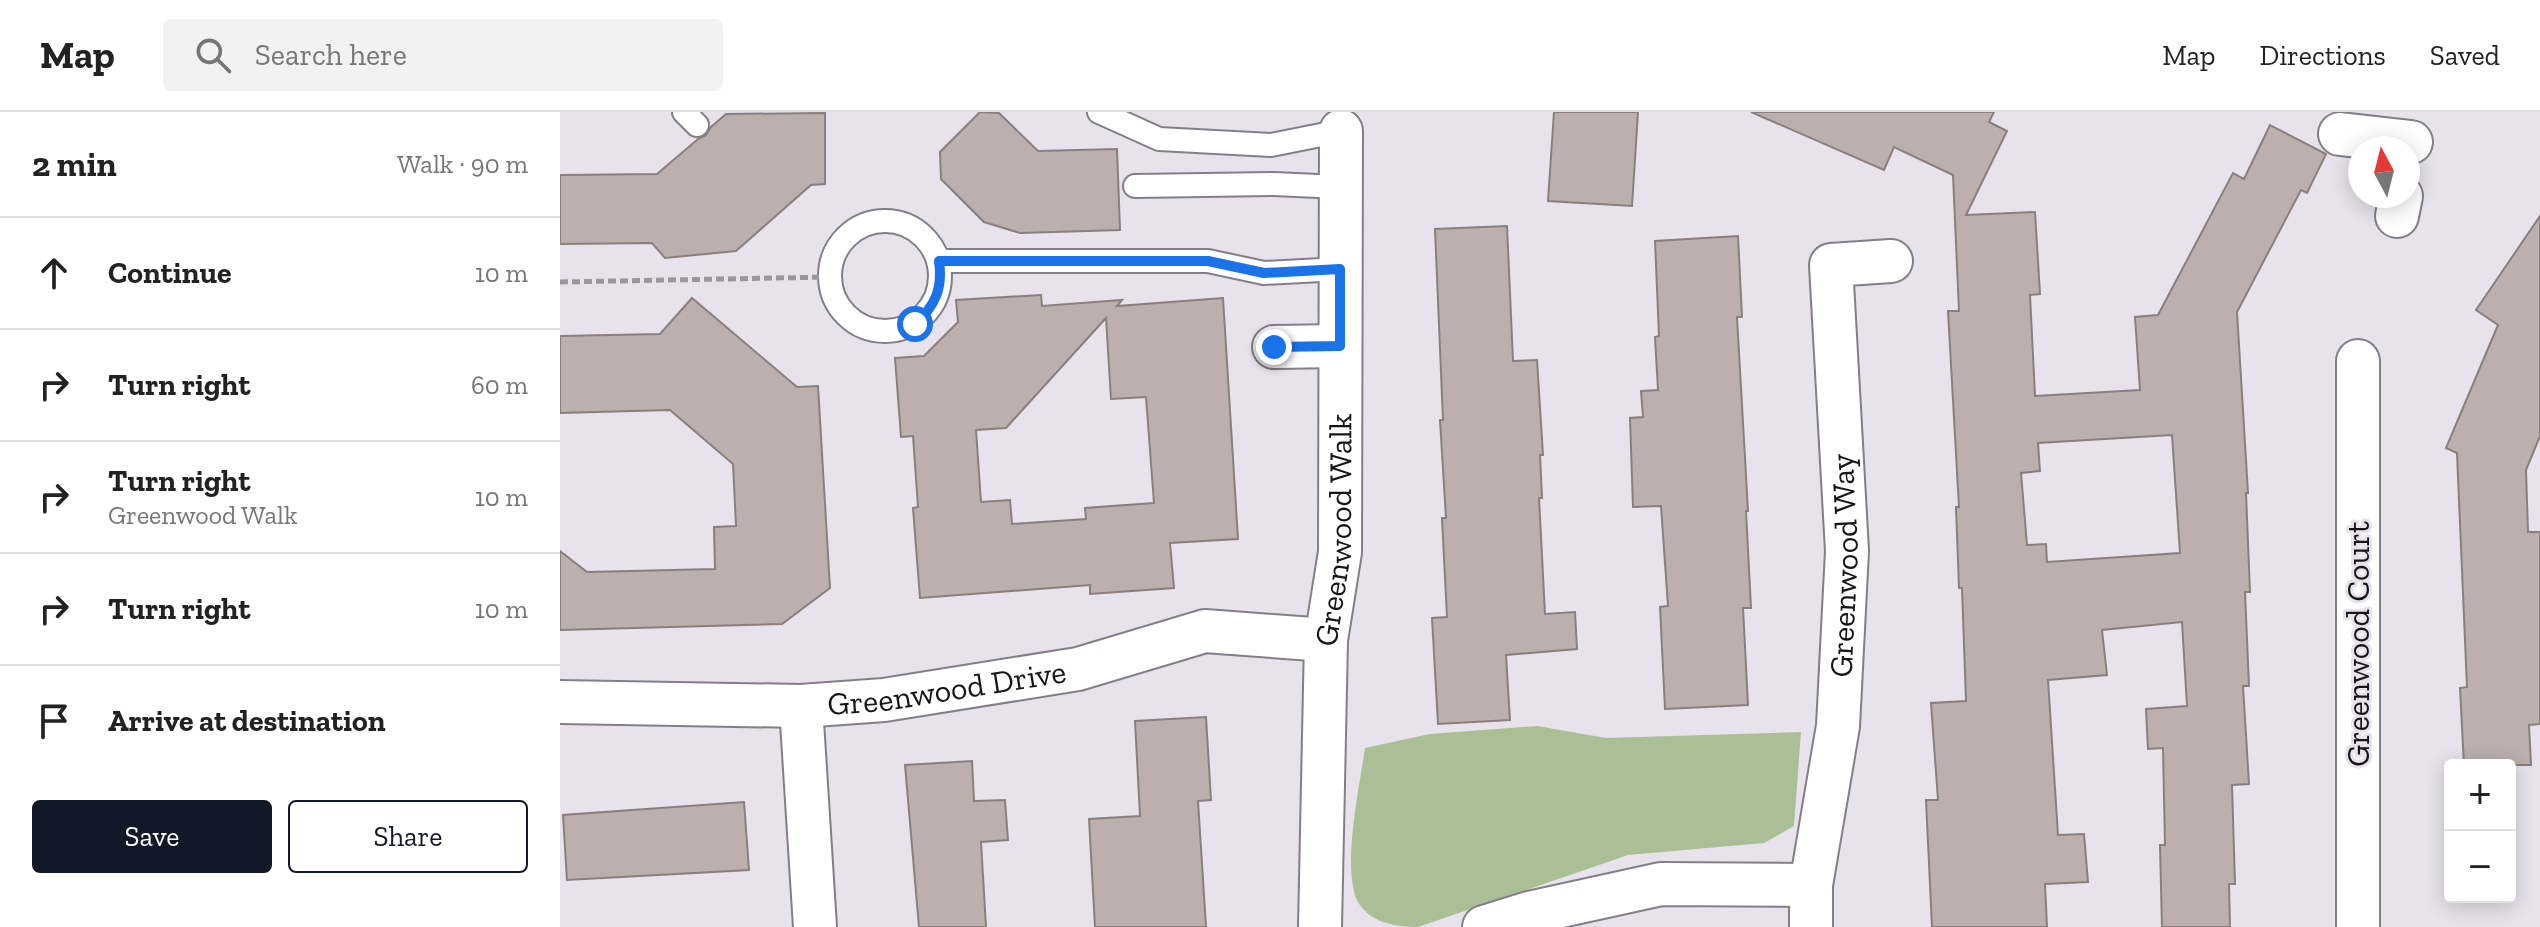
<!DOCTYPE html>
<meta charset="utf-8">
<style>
:root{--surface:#fff;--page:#f2f2f2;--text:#222;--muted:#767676;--line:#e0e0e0;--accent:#111827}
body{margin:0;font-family:"Zilla Slab",serif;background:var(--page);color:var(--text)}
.controls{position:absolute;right:24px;bottom:24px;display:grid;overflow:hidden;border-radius:8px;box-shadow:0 4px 20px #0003}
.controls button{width:72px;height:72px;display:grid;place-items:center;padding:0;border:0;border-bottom:2px solid var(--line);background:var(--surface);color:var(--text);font:40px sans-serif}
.compass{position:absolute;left:1788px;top:24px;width:72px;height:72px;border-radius:50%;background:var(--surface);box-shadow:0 4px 20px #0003;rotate:353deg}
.stop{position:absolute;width:24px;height:24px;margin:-18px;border:6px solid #1a73e8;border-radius:50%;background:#fff}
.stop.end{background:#1a73e8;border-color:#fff;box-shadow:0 2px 8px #0008}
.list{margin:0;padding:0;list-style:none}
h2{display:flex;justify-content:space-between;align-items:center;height:104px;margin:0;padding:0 32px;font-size:34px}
h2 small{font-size:26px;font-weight:400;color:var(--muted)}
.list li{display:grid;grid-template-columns:52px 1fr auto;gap:24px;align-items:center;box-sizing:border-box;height:112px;padding:0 32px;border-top:2px solid var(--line)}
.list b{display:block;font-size:30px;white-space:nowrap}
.list p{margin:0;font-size:26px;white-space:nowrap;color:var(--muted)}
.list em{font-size:26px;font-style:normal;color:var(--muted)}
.actions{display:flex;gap:16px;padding:24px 32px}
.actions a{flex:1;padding:18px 0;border:2px solid var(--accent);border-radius:8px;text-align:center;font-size:28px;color:var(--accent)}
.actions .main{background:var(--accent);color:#fff}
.icon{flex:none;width:44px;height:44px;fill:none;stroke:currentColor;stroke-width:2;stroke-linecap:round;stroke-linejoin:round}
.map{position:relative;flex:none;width:1980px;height:815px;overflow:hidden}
header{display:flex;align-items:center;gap:48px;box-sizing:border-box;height:112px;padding:0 40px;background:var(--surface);border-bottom:2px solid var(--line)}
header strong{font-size:38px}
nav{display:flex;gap:44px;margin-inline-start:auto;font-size:28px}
.search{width:560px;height:72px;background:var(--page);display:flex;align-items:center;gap:20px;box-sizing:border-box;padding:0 28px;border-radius:8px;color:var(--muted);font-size:30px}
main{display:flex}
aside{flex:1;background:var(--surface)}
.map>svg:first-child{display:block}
</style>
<header>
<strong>Map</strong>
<div class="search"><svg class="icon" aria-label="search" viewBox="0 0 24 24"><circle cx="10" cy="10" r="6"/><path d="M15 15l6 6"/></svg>Search here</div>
<nav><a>Map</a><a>Directions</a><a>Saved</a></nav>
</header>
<main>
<aside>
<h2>2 min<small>Walk · 90 m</small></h2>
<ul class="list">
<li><svg class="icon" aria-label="ahead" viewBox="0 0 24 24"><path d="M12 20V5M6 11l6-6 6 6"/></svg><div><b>Continue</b></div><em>10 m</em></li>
<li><svg class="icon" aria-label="right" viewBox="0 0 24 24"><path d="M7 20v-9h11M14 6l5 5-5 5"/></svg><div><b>Turn right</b></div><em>60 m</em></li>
<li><svg class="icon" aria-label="right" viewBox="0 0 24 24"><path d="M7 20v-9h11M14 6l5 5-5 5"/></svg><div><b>Turn right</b><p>Greenwood Walk</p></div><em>10 m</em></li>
<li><svg class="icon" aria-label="right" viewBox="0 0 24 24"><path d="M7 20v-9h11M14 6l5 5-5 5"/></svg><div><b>Turn right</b></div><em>10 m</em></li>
<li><svg class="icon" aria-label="arrive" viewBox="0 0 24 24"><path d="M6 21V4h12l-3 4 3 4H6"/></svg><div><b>Arrive at destination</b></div></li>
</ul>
<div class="actions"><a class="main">Save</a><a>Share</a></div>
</aside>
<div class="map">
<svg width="1980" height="815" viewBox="0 0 1980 815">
<rect width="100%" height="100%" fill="#e7e2eb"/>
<!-- green -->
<path fill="#aabf96" d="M 977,614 L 1046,626 L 1241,620 L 1234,714 L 1204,731 L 1068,743 L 858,815 C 837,815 810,811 798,790 C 781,758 800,673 805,636 L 870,622 Z"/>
<!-- building -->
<g fill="#bcb0ae" stroke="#8a7f7d" stroke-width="2" fill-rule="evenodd">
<path d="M 420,0 L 439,1 L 478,39 L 557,37 L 560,118 L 460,121 L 424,110 L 381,67 L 380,40 Z"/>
<path d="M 994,0 L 1078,0 L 1072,94 L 988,89 Z"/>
<path d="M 1191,0 L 1434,0 L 1429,10 L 1447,19 L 1406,103 L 1475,100 L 1480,182 L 1470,183 L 1475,284 L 1580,278 L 1575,205 L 1598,203 L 1673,61 L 1684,67 L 1710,13 L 1766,42 L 1747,81 L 1741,78 L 1677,200 L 1688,381 L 1686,381 L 1690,480 L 1685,480 L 1689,574 L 1683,574 L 1689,672 L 1672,673 L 1675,772 L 1669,772 L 1670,815 L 1602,815 L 1600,733 L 1605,733 L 1603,636 L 1588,637 L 1586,597 L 1627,594 L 1622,510 L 1542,518 L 1547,563 L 1488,568 L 1498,723 L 1524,722 L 1528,770 L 1485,772 L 1487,815 L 1372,815 L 1366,688 L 1378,688 L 1371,591 L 1406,589 L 1402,476 L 1399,476 L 1396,395 L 1399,395 L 1388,199 L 1399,199 L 1393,63 L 1334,35 L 1324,58 ZM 1612,323 L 1620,441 L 1487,450 L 1486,432 L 1467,433 L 1461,361 L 1480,359 L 1478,331 Z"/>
<path d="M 265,1 L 265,72 L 251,73 L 176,139 L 105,146 L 92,131 L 0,132 L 0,63 L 97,62 L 138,27 L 146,23 L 151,15 L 166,2 Z"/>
<path d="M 1980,104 L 1980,324 L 1966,358 L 1968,420 L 1980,420 L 1980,612 L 1969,613 L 1971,653 L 1904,653 L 1900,576 L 1907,575 L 1897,341 L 1886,336 L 1938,213 L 1916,198 Z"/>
<path d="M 947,114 L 953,249 L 977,248 L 983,343 L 980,343 L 982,386 L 979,386 L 985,502 L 1015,500 L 1017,537 L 946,543 L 950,608 L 878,612 L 872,506 L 887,505 L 882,406 L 886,406 L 880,308 L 883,308 L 875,117 Z"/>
<path d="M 1178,124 L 1182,205 L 1177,205 L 1188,399 L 1186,399 L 1191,496 L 1183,496 L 1188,593 L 1105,597 L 1100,495 L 1108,494 L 1101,394 L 1073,395 L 1070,306 L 1083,305 L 1081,279 L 1098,278 L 1095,225 L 1099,224 L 1095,129 Z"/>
<path d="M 481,183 L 482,194 L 562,188 L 557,194 L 663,186 L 678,427 L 610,431 L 614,476 L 530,482 L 530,473 L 360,486 L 353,396 L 358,395 L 353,324 L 341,325 L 335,246 L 364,244 L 398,210 L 396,188 ZM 546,206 L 551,287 L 586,285 L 594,391 L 525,396 L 526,407 L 452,412 L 450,388 L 421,390 L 416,318 L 446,316 Z"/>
<path d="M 132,186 L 237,275 L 258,274 L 270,476 L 222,512 L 0,518 L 0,439 L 27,460 L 155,457 L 154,415 L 176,414 L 173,352 L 110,298 L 0,301 L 0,224 L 100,222 Z"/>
<path d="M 646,605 L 651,688 L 638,689 L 646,815 L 535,815 L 529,707 L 580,704 L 575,609 Z"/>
<path d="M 412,649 L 414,689 L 445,688 L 448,728 L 421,730 L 426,815 L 359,815 L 345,653 Z"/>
<path d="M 184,690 L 189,758 L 7,768 L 3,703 Z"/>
</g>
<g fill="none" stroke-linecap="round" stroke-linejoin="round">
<!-- service casing -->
<g stroke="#847f87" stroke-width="26">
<g id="service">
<path d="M 124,0 L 137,13"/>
<path d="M 539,0 L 599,27 L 711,33 L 781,19"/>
<path d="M 575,74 L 714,72 L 780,75"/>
<circle cx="325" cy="164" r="55"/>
<path d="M 379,149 L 648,149 L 704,161 L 780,157"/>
</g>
</g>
<!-- minor casing -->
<g stroke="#847f87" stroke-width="46">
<g id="minor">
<path d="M 1780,22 L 1851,30"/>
<path d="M 1837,104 L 1841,84"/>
<path d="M 714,235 L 780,234"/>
<path d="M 1798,249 L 1798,815"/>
<path id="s1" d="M 0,590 L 241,594 L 324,588 L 518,557 L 645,519 L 766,528"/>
<path d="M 241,594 L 255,815"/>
<path id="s2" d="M 760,815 L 766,528 L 780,440 L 781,19"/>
<path d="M 924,815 L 969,801 L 1101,772 L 1251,773"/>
<path id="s3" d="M 1251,815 L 1251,773 L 1278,614 L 1287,439 L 1271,153 L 1331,149"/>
</g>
</g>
<!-- path -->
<path stroke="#99969d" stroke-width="5" stroke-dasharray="8 4" stroke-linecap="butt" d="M 0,170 L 270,165"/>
<!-- service -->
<use href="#service" stroke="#fff" stroke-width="22"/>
<!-- minor -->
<use href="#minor" stroke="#fff" stroke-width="42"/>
</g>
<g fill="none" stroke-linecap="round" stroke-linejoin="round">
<!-- route -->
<path stroke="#1a73e8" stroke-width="10" d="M 355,212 C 375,194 383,177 379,149 L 648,149 L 704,161 L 780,157 L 780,234 L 714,235"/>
</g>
<g text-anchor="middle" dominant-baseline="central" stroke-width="6" stroke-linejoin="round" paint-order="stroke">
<!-- street labels -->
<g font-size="32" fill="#151417" stroke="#e7e2eb">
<text stroke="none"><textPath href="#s2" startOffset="398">Greenwood Walk</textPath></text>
<text stroke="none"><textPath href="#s3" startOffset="364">Greenwood Way</textPath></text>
<text transform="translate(1798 532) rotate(-90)">Greenwood Court</text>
<text stroke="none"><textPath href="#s1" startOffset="388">Greenwood Drive</textPath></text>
</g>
</g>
</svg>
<div class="controls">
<button>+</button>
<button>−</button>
</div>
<svg class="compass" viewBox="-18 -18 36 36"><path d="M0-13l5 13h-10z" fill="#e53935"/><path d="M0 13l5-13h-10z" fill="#767676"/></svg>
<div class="stop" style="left:355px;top:212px"></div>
<div class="stop end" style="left:714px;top:235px"></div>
</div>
</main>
